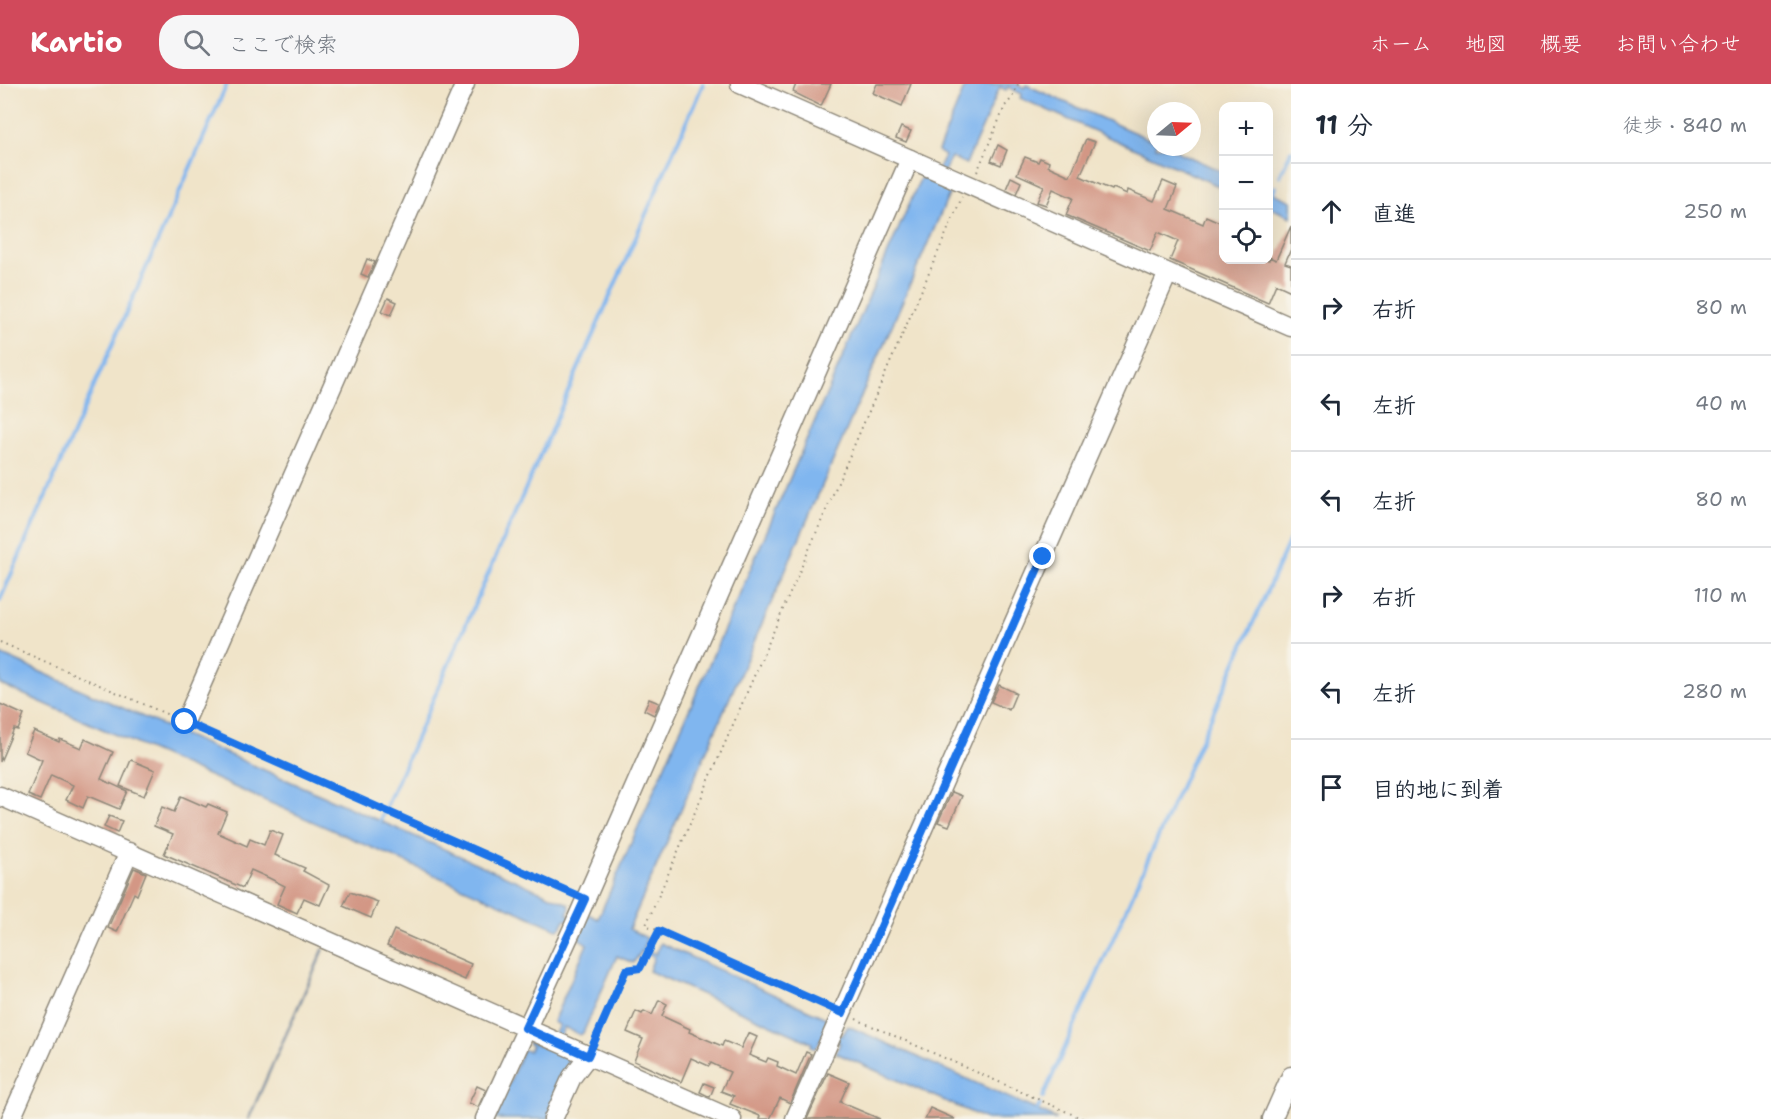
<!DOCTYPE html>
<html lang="ja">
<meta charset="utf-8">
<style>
:root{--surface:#fff;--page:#f6f6f7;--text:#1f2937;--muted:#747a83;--line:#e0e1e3;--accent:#d1495b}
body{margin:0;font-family:"Shantell Sans","Klee One",sans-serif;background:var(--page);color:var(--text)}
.controls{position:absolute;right:18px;top:18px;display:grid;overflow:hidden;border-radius:12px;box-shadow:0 6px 24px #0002}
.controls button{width:54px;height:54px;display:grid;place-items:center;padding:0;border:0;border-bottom:2px solid var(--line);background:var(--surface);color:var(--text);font:30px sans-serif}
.compass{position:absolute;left:1147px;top:18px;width:54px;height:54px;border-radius:50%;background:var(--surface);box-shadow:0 6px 24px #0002;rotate:71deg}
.stop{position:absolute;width:18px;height:18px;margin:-14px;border:4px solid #1a73e8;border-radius:50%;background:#fff}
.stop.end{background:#1a73e8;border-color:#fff;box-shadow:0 2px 6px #0008}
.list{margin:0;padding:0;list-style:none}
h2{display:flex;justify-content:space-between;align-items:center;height:78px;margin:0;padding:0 24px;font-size:26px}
h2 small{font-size:20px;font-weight:400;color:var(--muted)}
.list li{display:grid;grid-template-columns:39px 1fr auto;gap:18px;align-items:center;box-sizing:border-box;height:96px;padding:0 24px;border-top:2px solid var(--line)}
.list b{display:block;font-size:22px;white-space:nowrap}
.list em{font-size:20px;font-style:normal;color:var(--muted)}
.icon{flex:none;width:33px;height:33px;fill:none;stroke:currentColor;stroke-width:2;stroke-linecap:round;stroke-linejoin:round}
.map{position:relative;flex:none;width:1291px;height:1035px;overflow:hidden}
header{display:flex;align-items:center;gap:36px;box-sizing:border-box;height:84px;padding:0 30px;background:var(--accent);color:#fff}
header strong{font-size:28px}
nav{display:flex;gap:33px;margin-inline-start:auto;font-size:21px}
.search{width:420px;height:54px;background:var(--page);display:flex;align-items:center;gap:15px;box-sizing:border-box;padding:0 21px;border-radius:24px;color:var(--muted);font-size:22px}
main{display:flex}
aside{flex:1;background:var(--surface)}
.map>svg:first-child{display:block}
</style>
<header>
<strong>Kartio</strong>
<div class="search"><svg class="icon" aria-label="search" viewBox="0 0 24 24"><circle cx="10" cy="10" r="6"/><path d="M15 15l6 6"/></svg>ここで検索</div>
<nav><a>ホーム</a><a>地図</a><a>概要</a><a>お問い合わせ</a></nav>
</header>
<main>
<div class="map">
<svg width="1291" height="1035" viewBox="0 0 1291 1035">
<rect width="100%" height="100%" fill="#f7f3e8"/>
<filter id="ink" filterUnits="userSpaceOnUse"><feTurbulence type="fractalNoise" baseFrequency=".0167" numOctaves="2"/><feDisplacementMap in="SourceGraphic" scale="12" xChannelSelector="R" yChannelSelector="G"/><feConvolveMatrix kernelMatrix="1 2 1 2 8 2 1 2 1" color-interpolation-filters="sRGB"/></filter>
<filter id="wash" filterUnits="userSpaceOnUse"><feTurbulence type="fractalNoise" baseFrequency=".008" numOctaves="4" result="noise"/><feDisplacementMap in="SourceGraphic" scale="24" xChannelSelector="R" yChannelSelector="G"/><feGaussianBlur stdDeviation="1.35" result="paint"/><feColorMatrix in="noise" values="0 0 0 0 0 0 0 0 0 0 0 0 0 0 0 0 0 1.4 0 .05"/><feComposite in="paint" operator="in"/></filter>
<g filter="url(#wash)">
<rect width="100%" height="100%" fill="#f0e4c9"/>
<!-- water -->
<g fill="#80b6ef" stroke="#56708d" stroke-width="1.5">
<path d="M 966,0 L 1017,0 L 1024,4 L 1026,1 L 1156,58 L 1156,63 L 1168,63 L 1223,88 L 1223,104 L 1020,14 L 1022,10 L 1008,3 L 1006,6 L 1000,3 L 966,80 L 951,73 L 938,100 L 951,106 L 629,845 L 647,854 L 643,864 L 656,870 L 660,859 L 828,935 L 825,944 L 842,952 L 848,942 L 1057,1035 L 986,1035 L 836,969 L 840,959 L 823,951 L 816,964 L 811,962 L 812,959 L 649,887 L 654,873 L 642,867 L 633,879 L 617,872 L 583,949 L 580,951 L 564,943 L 554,968 L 573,975 L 548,1035 L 494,1035 L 523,966 L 529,967 L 532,962 L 528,960 L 529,958 L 548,965 L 559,941 L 553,938 L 587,860 L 578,854 L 583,843 L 565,835 L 561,844 L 557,845 L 0,600 L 0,570 L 569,820 L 570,824 L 567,830 L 585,839 L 589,830 L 598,835 L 921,93 L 932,98 L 945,72 L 938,67 Z"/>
<path d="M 1269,107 L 1291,117 L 1291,133 L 1269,123 Z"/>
<path d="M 323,865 L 324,866 L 249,1035 L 248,1035 Z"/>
</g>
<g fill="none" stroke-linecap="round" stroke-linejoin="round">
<!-- stream -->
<g stroke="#80b6ef" stroke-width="4">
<path d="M 1280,92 L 1291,67"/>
<path d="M 1271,113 L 1275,103"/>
<path d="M 0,516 L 227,0"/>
<path d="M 386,723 L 703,0"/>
<path d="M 380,737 L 383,729"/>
<path d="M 1043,1013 L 1291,453"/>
<path d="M 1037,1026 L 1040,1021"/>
</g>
</g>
<g id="blocks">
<!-- building -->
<g fill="#d39785">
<path d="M 796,0 L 831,0 L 821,22 L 793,8 Z"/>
<path d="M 877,0 L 911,0 L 902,22 L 873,9 Z"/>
<path d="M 901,43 L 911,47 L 906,58 L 896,54 Z"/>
<path d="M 1086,55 L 1095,58 L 1080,92 L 1112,106 L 1113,104 L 1127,110 L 1128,106 L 1154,117 L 1163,97 L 1177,103 L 1168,125 L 1203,140 L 1206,132 L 1224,140 L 1224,176 L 1269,176 L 1269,173 L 1276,176 L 1291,142 L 1291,165 L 1285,179 L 1291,181 L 1291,207 L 1276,200 L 1268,219 L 1170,176 L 1178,157 L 1158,148 L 1150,167 L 1066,131 L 1073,114 L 1053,105 L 1046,121 L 1037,118 L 1044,102 L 1017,90 L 1025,73 L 1038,78 L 1040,74 L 1049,78 L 1048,82 L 1070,92 Z"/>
<path d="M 998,61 L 1007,66 L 1001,81 L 991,77 Z"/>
<path d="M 1011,93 L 1021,98 L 1016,110 L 1006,105 Z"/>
<path d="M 367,175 L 375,178 L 368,193 L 361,190 Z"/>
<path d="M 388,214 L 397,218 L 391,231 L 382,227 Z"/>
<path d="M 999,601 L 1016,609 L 1009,626 L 991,618 Z"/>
<path d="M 649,615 L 659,619 L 654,631 L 644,626 Z"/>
<path d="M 0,620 L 24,631 L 18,646 L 14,645 L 0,678 Z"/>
<path d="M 34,647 L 59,658 L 60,655 L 81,664 L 85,655 L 113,668 L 101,695 L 127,707 L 119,725 L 88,712 L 83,724 L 66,716 L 73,701 L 51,691 L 40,716 L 28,711 L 42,676 L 25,668 Z"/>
<path d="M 131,676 L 155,686 L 144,712 L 120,702 Z"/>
<path d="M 952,708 L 962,712 L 949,742 L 938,738 Z"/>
<path d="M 181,712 L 206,723 L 208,720 L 227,728 L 218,749 L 247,762 L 250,755 L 264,761 L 270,746 L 283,751 L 275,771 L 305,784 L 303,787 L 329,801 L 320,821 L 304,814 L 297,829 L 277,820 L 285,802 L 269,794 L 251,786 L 243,804 L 164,770 L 173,750 L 154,742 L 162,723 L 174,728 Z"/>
<path d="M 109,732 L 122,737 L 117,749 L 104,743 Z"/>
<path d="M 134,784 L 146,789 L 137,811 L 134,809 L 117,848 L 108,844 Z"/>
<path d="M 350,808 L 378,818 L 371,834 L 343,822 Z"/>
<path d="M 394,846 L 471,880 L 465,896 L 387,862 Z"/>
<path d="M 659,916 L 667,920 L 662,932 L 690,945 L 689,948 L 722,962 L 724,957 L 741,964 L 748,949 L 757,953 L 749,971 L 766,978 L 768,974 L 778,978 L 777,982 L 796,991 L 806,968 L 811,970 L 790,1019 L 780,1014 L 770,1035 L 759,1035 L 760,1032 L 730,1020 L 734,1012 L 721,1007 L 730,988 L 711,979 L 709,982 L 691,974 L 681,998 L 634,977 L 643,955 L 627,948 L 636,927 L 642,930 L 644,927 L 652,931 Z"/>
<path d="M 828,989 L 849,998 L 840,1018 L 880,1035 L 807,1035 Z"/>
<path d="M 704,999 L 714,1003 L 710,1013 L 700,1008 Z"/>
<path d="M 477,1002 L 486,1006 L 478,1023 L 469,1019 Z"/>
<path d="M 930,1024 L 955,1035 L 925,1035 Z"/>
</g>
</g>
</g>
<g filter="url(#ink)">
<use href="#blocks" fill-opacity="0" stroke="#8e887a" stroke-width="1.5"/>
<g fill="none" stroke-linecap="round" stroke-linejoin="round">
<!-- minor casing -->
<g stroke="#8e887a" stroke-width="21">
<g id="minor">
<path d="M 740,0 L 1291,243"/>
<path d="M 185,638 L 465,0"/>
<path d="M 0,712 L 732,1035"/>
<path d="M 11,1035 L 129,768"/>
<path d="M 485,1035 L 572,846 L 910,75"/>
<path d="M 553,1035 L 572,993 L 588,972"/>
<path d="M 795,1035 L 1168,189"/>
<path d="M 1272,1035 L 1291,992"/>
</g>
</g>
<!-- path -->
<g stroke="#8e887a" stroke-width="2" stroke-dasharray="1.5 4.5" stroke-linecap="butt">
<path d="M 977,88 L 1005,22 L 1012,14 L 1018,0"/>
<path d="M 0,558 L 171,632"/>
<path d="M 198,644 L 571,809"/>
<path d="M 659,847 L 829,923"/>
<path d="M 856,935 L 1083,1035"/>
<path d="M 594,958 L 626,886 L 640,884 L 659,847 L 646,841 L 962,113"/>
</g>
<!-- minor -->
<use href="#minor" stroke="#fff" stroke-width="18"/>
</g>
</g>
<g fill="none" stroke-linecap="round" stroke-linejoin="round" filter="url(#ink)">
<!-- route -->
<path stroke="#1a73e8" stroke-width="8" d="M 185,638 L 585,815 L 525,944 L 588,972 L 626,886 L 640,884 L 659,847 L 843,929 L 1043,473"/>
</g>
</svg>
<div class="controls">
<button>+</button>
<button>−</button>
<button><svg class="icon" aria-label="locate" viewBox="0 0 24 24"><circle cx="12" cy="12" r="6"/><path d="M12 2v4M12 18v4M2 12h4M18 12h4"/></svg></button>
</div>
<svg class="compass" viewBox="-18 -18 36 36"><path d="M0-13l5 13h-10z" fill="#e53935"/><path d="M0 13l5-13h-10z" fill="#747a83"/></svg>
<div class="stop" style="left:185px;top:638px"></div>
<div class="stop end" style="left:1043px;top:473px"></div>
</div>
<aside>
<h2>11 分<small>徒歩 · 840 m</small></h2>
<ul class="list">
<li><svg class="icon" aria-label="ahead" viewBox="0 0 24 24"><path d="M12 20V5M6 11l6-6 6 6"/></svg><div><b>直進</b></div><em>250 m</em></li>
<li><svg class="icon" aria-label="right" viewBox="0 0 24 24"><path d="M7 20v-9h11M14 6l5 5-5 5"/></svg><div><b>右折</b></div><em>80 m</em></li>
<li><svg class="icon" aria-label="left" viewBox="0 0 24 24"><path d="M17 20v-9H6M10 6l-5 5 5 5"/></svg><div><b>左折</b></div><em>40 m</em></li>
<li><svg class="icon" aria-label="left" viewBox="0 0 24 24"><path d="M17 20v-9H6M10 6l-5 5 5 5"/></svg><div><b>左折</b></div><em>80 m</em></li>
<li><svg class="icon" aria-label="right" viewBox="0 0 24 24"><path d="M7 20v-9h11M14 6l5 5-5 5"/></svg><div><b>右折</b></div><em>110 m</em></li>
<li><svg class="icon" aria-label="left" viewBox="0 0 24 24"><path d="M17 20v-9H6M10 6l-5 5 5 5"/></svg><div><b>左折</b></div><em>280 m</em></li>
<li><svg class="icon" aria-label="arrive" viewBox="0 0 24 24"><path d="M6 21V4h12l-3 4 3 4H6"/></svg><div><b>目的地に到着</b></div></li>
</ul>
</aside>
</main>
